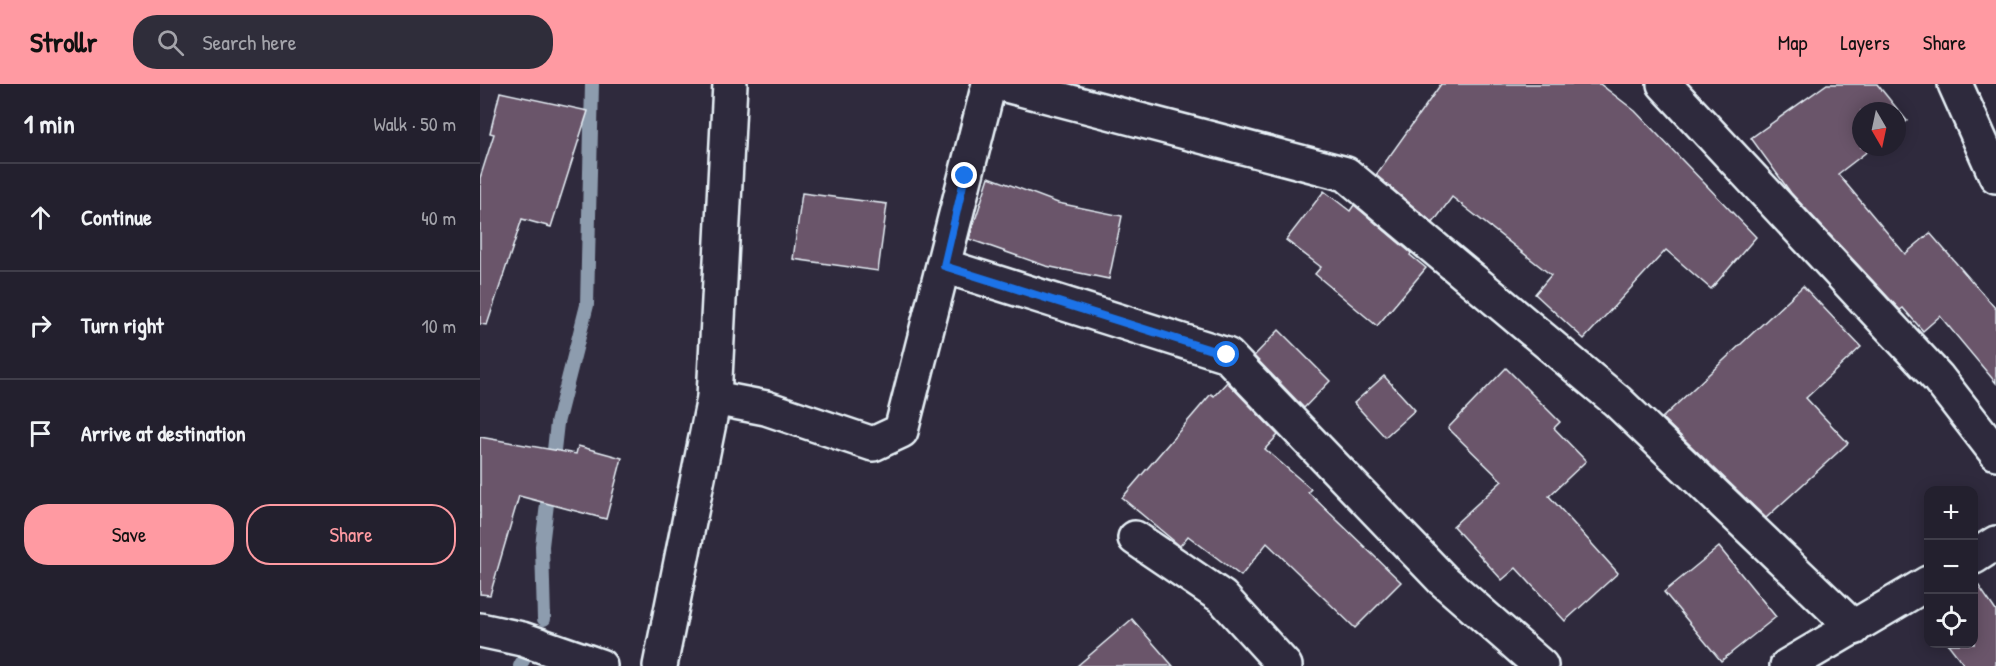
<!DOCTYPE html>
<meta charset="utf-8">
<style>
:root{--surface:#23202e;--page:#2f2d3a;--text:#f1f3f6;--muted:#a3a3aa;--line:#403e4a;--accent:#ff9aa2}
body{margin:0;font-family:"Patrick Hand",sans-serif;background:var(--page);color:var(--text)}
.controls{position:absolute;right:18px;bottom:18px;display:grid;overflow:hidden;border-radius:12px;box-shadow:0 3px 15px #0003}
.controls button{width:54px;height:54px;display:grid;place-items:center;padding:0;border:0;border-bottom:2px solid var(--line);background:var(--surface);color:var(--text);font:30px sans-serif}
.compass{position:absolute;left:1372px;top:18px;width:54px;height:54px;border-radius:50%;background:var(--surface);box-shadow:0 3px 15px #0003;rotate:171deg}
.stop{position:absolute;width:18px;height:18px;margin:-14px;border:4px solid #1a73e8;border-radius:50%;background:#fff}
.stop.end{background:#1a73e8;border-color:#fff;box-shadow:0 2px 6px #0008}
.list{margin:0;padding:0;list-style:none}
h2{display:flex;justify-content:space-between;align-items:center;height:78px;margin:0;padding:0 24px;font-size:26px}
h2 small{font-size:20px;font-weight:400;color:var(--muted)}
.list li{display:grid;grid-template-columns:39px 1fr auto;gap:18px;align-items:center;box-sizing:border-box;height:108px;padding:0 24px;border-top:2px solid var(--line)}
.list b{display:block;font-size:22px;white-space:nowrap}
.list em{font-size:20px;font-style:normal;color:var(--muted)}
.actions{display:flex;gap:12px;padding:18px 24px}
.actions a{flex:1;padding:14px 0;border:2px solid var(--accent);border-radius:24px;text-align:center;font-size:21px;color:var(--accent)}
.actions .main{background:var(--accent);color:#111}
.icon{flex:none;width:33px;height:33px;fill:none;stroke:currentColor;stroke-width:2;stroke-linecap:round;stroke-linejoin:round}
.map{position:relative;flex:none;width:1516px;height:582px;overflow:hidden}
header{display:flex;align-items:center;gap:36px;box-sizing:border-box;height:84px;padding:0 30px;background:var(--accent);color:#111}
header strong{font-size:28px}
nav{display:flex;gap:33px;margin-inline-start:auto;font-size:21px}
.search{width:420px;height:54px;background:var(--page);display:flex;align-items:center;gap:15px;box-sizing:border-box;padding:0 21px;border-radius:24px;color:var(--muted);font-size:22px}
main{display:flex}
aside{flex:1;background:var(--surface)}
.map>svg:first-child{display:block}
</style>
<header>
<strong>Strollr</strong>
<div class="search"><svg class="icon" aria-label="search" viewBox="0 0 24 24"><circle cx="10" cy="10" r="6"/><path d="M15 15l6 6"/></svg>Search here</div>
<nav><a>Map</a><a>Layers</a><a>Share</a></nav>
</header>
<main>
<aside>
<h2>1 min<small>Walk · 50 m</small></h2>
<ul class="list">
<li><svg class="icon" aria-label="ahead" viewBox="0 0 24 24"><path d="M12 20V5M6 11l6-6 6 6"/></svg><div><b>Continue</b></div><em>40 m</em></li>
<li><svg class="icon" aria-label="right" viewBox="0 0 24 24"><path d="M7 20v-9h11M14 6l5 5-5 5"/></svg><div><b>Turn right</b></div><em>10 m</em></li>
<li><svg class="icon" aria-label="arrive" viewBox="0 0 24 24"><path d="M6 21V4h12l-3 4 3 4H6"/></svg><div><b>Arrive at destination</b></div></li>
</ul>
<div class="actions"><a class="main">Save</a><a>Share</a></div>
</aside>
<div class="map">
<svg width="1516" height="582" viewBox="0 0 1516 582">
<rect width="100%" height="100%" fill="#2f2a3d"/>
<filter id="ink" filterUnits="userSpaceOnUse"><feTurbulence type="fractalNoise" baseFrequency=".0167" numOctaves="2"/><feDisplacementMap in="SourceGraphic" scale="12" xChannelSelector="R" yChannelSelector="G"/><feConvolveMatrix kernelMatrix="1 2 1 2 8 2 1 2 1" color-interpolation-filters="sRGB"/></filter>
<g filter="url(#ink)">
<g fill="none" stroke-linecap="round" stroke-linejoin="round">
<!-- stream -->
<g stroke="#8d9cae" stroke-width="14">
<path d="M 72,384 L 77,339 L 107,221 L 112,0"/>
<path d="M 64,535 L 62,462 L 69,403"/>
<path d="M 40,582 L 46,571"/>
</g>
</g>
<!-- building -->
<g fill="#6a556a" stroke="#e8f1f8" stroke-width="1.5">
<path d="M 961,0 L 1120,0 L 1155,27 L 1276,153 L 1231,205 L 1186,166 L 1104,255 L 1055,210 L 1071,191 L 972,113 L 953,139 L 896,91 Z"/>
<path d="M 1347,0 L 1397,0 L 1427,37 L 1417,45 L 1417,27 L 1381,27 L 1381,63 L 1393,63 L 1358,90 L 1425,170 L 1450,149 L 1516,225 L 1516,299 L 1460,232 L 1443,247 L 1423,224 L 1420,226 L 1311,109 L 1271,54 Z"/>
<path d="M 20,8 L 108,27 L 71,143 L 42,135 L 7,241 L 0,240 L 0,94 L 14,50 L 10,49 Z"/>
<path d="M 509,93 L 578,119 L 642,132 L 629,195 L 566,182 L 489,155 Z"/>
<path d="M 844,107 L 870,127 L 874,121 L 931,169 L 930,171 L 946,184 L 897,242 L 835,190 L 841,183 L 806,156 Z"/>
<path d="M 322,109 L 407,120 L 398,187 L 313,175 Z"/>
<path d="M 1323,202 L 1381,263 L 1326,314 L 1368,359 L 1286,434 L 1182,334 Z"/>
<path d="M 799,246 L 850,297 L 824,324 L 774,272 Z"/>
<path d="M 1026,284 L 1080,338 L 1074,344 L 1106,377 L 1069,412 L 1138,489 L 1085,537 L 1036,484 L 1022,496 L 973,442 L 1022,397 L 968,344 Z"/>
<path d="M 904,292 L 935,326 L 905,353 L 874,319 Z"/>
<path d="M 747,298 L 798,351 L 785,365 L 831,405 L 828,408 L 921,498 L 875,544 L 787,459 L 761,492 L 708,452 L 700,462 L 642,414 L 731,310 L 734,312 Z"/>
<path d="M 0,353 L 96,370 L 98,362 L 142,374 L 126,435 L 39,412 L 10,511 L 0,510 Z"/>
<path d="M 1239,463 L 1296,533 L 1241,577 L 1184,508 Z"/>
<path d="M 1494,495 L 1516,527 L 1516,582 L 1485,582 L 1468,560 L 1494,560 Z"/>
<path d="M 652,535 L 693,582 L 597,582 Z"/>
</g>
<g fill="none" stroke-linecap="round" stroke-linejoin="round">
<!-- minor casing -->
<g stroke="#e8f1f8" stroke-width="38">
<g id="minor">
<path d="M 522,0 L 866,90 L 1137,317 L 1374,544"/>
<path d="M 1184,0 L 1458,294 L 1516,369"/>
<path d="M 1475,0 L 1516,92"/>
<path d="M 464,182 L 747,271 L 963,496 L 1061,582"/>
<path d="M 234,314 L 250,0"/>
<path d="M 655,454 L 742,513 L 805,582"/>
<path d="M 1494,473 L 1516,459"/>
<path d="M 0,546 L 42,555 L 120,582"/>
<path d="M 180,582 L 234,314 L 286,324 L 393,360 L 421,347 L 509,0"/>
<path d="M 1307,582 L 1448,499"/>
</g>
</g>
<!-- minor -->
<use href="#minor" stroke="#2f2a3d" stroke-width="33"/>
</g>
</g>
<g fill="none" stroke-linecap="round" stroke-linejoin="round" filter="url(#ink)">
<!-- route -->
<path stroke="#1a73e8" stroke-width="8" d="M 485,92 L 464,182 L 747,271"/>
</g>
</svg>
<div class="controls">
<button>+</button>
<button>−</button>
<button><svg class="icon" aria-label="locate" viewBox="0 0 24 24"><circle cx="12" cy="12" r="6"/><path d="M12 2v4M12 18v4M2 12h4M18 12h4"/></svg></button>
</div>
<svg class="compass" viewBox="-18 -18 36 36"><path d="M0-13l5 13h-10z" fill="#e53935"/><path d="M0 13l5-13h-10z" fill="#a3a3aa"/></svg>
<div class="stop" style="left:747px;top:271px"></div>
<div class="stop end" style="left:485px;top:92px"></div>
</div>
</main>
